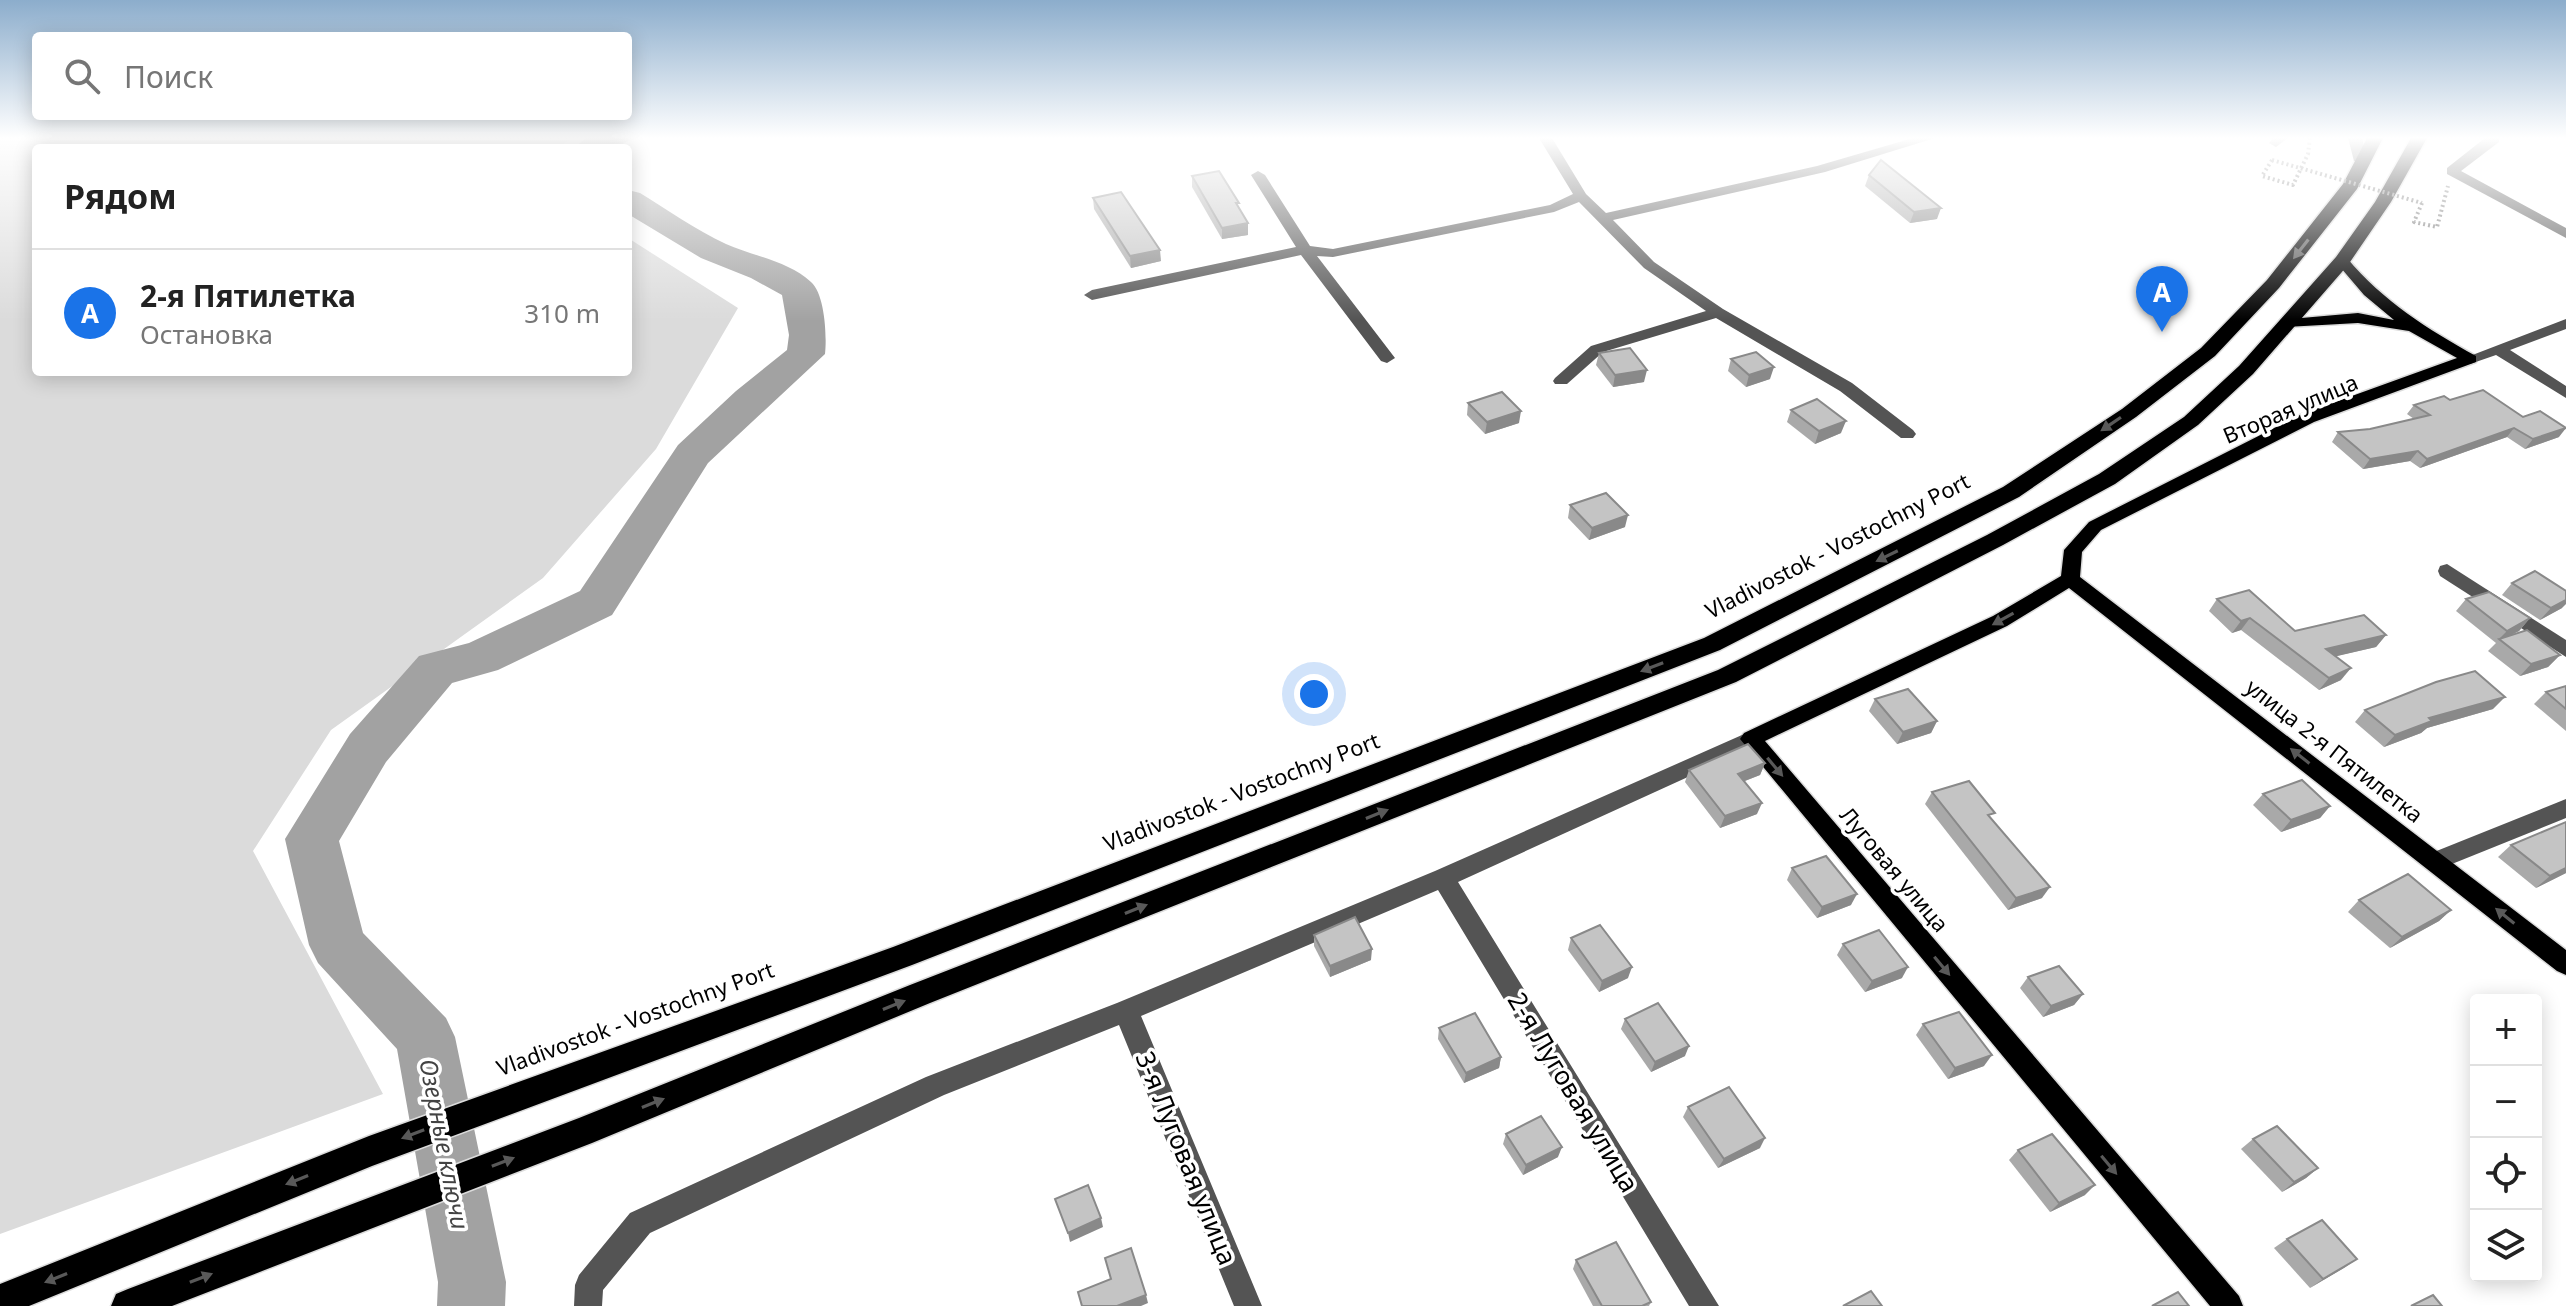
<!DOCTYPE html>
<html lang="ru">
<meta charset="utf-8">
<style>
:root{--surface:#fff;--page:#f2f2f2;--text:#222;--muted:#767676;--line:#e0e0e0;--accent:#1a73e8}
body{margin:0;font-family:"Noto Sans",sans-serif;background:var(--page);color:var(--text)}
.controls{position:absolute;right:24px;bottom:24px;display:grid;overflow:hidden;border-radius:8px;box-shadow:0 4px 20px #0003}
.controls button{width:72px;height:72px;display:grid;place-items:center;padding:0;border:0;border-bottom:2px solid var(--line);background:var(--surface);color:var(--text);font:40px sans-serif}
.you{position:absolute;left:1314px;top:694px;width:28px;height:28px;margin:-20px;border:6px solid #fff;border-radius:50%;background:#1a73e8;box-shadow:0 0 0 12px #1a73e833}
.badge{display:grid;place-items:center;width:52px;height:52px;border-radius:50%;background:var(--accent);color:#fff;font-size:26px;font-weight:700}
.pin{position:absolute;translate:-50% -66px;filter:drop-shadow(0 2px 4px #0008)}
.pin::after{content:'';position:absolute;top:42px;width:28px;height:24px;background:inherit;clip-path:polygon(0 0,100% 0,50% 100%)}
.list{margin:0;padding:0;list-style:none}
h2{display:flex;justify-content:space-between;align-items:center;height:104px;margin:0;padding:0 32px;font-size:34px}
h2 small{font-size:26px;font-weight:400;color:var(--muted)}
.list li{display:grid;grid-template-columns:52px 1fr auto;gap:24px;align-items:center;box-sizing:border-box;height:128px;padding:0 32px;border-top:2px solid var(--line)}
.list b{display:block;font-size:30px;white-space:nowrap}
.list p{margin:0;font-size:26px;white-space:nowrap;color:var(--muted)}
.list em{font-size:26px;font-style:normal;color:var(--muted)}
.icon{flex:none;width:44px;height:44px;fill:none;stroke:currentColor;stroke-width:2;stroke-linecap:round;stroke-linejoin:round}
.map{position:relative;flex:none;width:2566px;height:1306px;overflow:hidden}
.search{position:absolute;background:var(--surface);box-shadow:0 4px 20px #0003;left:32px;top:32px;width:600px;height:88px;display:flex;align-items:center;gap:20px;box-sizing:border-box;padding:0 28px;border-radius:8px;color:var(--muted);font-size:30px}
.panel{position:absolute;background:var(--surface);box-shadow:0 4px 20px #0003;left:32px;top:144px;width:600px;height:232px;border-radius:8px}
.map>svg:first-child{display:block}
</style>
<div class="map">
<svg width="2566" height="1306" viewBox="0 0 2566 1306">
<rect width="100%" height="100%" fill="#fff"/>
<!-- green -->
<path fill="#dbdbdb" d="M 0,138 L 575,138 L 564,143 L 564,148 L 36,148 L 36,372 L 628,372 L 628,238 L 738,308 L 656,449 L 543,578 L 331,730 L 253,851 L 383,1094 L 0,1234 Z"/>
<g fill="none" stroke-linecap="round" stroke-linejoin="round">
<!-- river -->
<g fill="#a2a2a2" fill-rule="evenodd">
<path d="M 586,138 L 631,138 L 618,148 L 574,148 Z"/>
<path d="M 628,190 L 640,193 C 668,210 696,230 726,244 C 753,256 788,261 811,282 C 825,294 827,337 825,354 L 708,463 L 612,615 L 498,670 L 452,683 L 386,762 L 339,841 L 363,933 L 446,1018 L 455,1037 L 506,1282 L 505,1306 L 437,1306 L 438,1282 L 397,1049 L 318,963 L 309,945 L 285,839 L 350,734 L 419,656 L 469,643 L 580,591 L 678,445 L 736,391 L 787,350 L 789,335 L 782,295 L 751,278 L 701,258 L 628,214 Z"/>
</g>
<!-- major casing -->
<g stroke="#dbdbdb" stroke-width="3">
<path id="major" d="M 2342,257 L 2347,258 C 2383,301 2427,329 2476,356 L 2476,362 L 2314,422 L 2101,530 L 2082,552 L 2080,577 L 2566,950 L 2566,975 L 2557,971 L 2069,588 L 2007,626 L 1765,741 L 2239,1296 L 2243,1306 L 2210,1306 L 1740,739 L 1744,733 L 1993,616 L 2061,576 L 2064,550 L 2089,522 L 2302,414 L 2457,358 L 2409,331 L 2358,323 L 2284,327 L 2282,324 L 2290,319 L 2358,313 L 2394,320 L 2364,295 L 2335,261 Z"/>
</g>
<!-- highway casing -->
<g stroke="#dbdbdb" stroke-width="3">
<g id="highway">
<path d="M 2367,138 L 2383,138 L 2357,189 L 2279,288 L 2215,356 L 2136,417 L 2019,497 L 1720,650 L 912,965 L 372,1166 L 29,1306 L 0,1306 L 0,1284 L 369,1136 L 893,947 L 1704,638 L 2003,487 L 2122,409 L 2201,348 L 2267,280 L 2343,184 Z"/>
<path d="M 2411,138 L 2427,138 L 2391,202 L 2348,265 L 2253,374 L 2198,425 L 2115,484 L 2003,545 L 1736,682 L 930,1003 L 592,1143 L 172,1306 L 111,1306 L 116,1294 L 128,1289 L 579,1118 L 910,985 L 1718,670 L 1987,535 L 2099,474 L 2184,417 L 2239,366 L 2336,257 L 2375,202 Z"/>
</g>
</g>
<!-- path -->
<g stroke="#767676" stroke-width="4" stroke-dasharray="2 3" stroke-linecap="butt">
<path d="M 2272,160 L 2262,176 L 2293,185 L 2308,154 L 2310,138"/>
<path d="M 2422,203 L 2414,222 L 2437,227 L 2448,186"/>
</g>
<!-- minor -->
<g fill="#545454" fill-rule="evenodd">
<path d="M 1539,138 L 1552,138 L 1586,194 L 1606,213 L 1817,166 L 1913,138 L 1935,138 L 1825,172 L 1613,220 L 1654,262 L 1723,309 L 1852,383 L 1913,430 L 1916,434 L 1913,438 L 1901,438 L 1840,391 L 1716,318 L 1603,352 L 1567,384 L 1555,384 L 1553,381 L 1555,378 L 1591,346 L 1706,311 L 1644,268 L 1579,202 L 1554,212 L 1333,257 L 1317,256 L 1395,358 L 1387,363 L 1381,361 L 1301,255 L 1092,300 L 1084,295 L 1092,290 L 1296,247 L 1251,175 L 1258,171 L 1265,175 L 1310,246 L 1333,249 L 1550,205 L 1573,194 Z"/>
<path d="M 2273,138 L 2288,138 L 2276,147 L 2269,143 Z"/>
<path d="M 2348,138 L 2362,138 L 2368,161 L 2366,164 L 2354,161 Z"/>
<path d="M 2485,138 L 2499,138 L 2499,142 L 2461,171 L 2566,228 L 2566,238 L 2447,174 L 2447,168 Z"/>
<path d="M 2566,319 L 2566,329 L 2510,350 L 2566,386 L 2566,398 L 2496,355 L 2470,364 L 2462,359 Z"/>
<path d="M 2447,564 L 2566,640 L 2566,657 L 2440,576 L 2438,571 L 2440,566 Z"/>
<path d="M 1751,731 L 1758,733 L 1762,739 L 1758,745 L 1458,882 L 1719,1306 L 1689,1306 L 1438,890 L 1141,1016 L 1262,1306 L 1234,1306 L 1119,1025 L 944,1095 L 650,1233 L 603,1290 L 602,1306 L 574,1306 L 575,1285 L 579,1275 L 630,1213 L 926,1077 L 1117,1003 L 1435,871 Z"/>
<path d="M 2566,799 L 2566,818 L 2437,870 L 2429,868 L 2426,861 L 2429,854 Z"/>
</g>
<!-- major -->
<use href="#major" fill="#000" fill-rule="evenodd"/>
<!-- highway -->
<use href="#highway" fill="#000" fill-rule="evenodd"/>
<!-- path-bridge -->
<path stroke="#767676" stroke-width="4" stroke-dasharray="2 3" stroke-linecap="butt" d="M 2272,160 L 2422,203"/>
</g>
<!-- wall -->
<g fill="#a9a9a9">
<path d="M 1869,175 L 1937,219 L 1910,223 L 1865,186 Z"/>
<path d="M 1192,176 L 1248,223 L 1248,235 L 1222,239 L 1192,187 Z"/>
<path d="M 1093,198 L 1161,261 L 1131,268 L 1094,209 Z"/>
<path d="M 1599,353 L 1644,382 L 1613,387 L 1596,365 Z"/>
<path d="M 1731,359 L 1770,379 L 1746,387 L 1728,371 Z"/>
<path d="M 2450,400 L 2523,417 L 2559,437 L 2525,449 L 2507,437 L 2420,468 L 2410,461 L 2363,469 L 2332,442 L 2338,432 L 2370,429 L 2414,419 L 2407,414 L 2414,405 Z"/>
<path d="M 1468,403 L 1519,423 L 1485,434 L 1467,415 Z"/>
<path d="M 1791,410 L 1841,433 L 1815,444 L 1787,422 Z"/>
<path d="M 1570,505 L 1625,527 L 1589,540 L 1568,518 Z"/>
<path d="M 2512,583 L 2562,608 L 2540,620 L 2502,595 Z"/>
<path d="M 2217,599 L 2295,631 L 2386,635 L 2376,647 L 2336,656 L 2341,680 L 2319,690 L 2241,630 L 2232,633 L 2209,611 Z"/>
<path d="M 2466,599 L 2530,618 L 2519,631 L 2511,635 L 2560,655 L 2548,667 L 2520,676 L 2488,651 L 2496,643 L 2456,611 Z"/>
<path d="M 2566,686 L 2566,731 L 2534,704 L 2546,692 Z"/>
<path d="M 1875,699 L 1937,721 L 1931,733 L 1897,744 L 1869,711 Z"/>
<path d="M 2493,709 L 2427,728 L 2421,733 L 2384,747 L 2355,722 L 2365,710 Z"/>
<path d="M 1765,763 L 1760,775 L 1745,781 L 1757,814 L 1720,828 L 1685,782 L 1689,770 Z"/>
<path d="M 1932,792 L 1991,818 L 2042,898 L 2008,910 L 1925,804 Z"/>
<path d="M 2263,794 L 2330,806 L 2320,818 L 2281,832 L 2253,805 Z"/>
<path d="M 2511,845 L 2566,873 L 2536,888 L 2498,857 Z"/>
<path d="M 1792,868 L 1851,905 L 1817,918 L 1787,880 Z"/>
<path d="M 2359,900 L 2451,910 L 2439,921 L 2390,948 L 2348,912 Z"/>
<path d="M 1314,935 L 1371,960 L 1330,977 L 1314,946 Z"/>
<path d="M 1571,938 L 1628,978 L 1599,992 L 1568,950 Z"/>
<path d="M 1843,944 L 1902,978 L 1865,992 L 1837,955 Z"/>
<path d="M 2028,977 L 2083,994 L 2074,1005 L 2043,1017 L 2020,988 Z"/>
<path d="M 1625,1019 L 1685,1056 L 1651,1072 L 1621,1029 Z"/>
<path d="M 1923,1024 L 1984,1066 L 1948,1079 L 1916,1035 Z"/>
<path d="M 1439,1028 L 1501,1057 L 1499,1068 L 1464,1083 L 1438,1039 Z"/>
<path d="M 1688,1107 L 1760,1148 L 1718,1168 L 1683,1117 Z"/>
<path d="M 1506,1134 L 1558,1157 L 1523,1175 L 1503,1144 Z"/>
<path d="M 2253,1139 L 2318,1168 L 2306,1178 L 2282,1192 L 2241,1149 Z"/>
<path d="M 2018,1150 L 2085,1195 L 2050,1212 L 2009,1160 Z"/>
<path d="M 2287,1239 L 2357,1259 L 2310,1288 L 2274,1248 Z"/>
<path d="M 1576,1260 L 1651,1302 L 1649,1306 L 1593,1306 L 1573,1269 Z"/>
</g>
<!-- shaded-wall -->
<g fill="#898989">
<path d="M 1941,208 L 1937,219 L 1910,223 L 1914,212 Z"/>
<path d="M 1248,223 L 1248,235 L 1222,239 L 1222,228 Z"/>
<path d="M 1160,250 L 1161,261 L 1131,268 L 1130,256 Z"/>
<path d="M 1774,367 L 1770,379 L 1746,387 L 1749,375 Z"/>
<path d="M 1647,370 L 1644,382 L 1613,387 L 1615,375 Z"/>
<path d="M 1521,411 L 1519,423 L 1485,434 L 1487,422 Z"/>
<path d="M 1846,421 L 1841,433 L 1815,444 L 1819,431 Z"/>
<path d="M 2514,428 L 2507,437 L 2420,468 L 2427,459 Z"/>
<path d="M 2566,428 L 2559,437 L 2525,449 L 2533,439 Z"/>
<path d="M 2418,451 L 2410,461 L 2363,469 L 2370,459 Z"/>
<path d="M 1628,515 L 1625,527 L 1589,540 L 1592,528 Z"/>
<path d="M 2566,600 L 2566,604 L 2562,608 L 2540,620 L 2551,608 Z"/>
<path d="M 2250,618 L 2241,630 L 2232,633 L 2241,621 Z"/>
<path d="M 2530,618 L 2519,631 L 2501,640 L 2499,639 L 2507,631 Z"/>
<path d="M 2386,635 L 2376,647 L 2316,661 L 2326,649 Z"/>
<path d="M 2560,655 L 2548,667 L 2520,676 L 2531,664 Z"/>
<path d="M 2351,668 L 2341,680 L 2319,690 L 2329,678 Z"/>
<path d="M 2505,697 L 2493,709 L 2427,728 L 2421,733 L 2384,747 L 2395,735 L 2429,718 Z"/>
<path d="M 1937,721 L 1931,733 L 1897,744 L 1903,732 Z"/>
<path d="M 1765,763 L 1760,775 L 1734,785 L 1738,774 Z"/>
<path d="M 1762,803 L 1757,814 L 1720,828 L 1725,816 Z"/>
<path d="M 2330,806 L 2320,818 L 2281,832 L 2291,820 Z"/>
<path d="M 2566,868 L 2566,873 L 2536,888 L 2550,876 Z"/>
<path d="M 2050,887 L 2042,898 L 2008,910 L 2016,898 Z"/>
<path d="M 1857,894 L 1851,905 L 1817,918 L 1822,907 Z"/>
<path d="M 2451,910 L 2439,921 L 2390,948 L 2402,937 Z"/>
<path d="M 1372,949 L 1371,960 L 1330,977 L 1330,966 Z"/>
<path d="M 1632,967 L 1628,978 L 1599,992 L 1602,981 Z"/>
<path d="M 1908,967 L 1902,978 L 1865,992 L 1872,981 Z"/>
<path d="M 2083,994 L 2074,1005 L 2043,1017 L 2051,1006 Z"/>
<path d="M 1689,1046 L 1685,1056 L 1651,1072 L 1655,1062 Z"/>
<path d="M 1992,1055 L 1984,1066 L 1948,1079 L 1955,1068 Z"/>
<path d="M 1501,1057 L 1499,1068 L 1464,1083 L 1466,1073 Z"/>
<path d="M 1765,1138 L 1760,1148 L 1718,1168 L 1724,1159 Z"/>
<path d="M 1562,1147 L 1558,1157 L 1523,1175 L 1526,1165 Z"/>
<path d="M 2318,1168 L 2306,1178 L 2282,1192 L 2294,1182 Z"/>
<path d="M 2095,1185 L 2085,1195 L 2050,1212 L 2059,1203 Z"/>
<path d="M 1101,1218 L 1103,1227 L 1070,1242 L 1068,1233 Z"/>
<path d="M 2357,1259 L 2344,1268 L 2310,1288 L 2323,1279 Z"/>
<path d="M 1146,1295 L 1148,1303 L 1141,1306 L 1117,1306 Z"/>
</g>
<!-- building -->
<g fill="#c4c4c4" stroke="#898989" stroke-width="2">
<path d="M 1881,160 L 1941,208 L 1914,212 L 1869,175 Z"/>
<path d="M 1219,171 L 1239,203 L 1236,203 L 1248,223 L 1222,228 L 1192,176 Z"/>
<path d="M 1121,192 L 1160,250 L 1130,256 L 1093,198 Z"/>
<path d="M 1630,348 L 1647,370 L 1615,375 L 1599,353 Z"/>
<path d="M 1756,352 L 1774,367 L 1749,375 L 1731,359 Z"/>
<path d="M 2483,390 L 2523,417 L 2540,411 L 2566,428 L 2533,439 L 2514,428 L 2427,459 L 2418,451 L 2370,459 L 2338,432 L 2370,429 L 2430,415 L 2414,405 L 2444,396 L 2450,400 Z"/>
<path d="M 1502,392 L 1521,411 L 1487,422 L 1468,403 Z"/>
<path d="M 1817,399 L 1846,421 L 1819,431 L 1791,410 Z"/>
<path d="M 1606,493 L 1628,515 L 1592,528 L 1570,505 Z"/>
<path d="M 2535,571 L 2566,591 L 2566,600 L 2551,608 L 2512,583 Z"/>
<path d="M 2249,590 L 2295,631 L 2364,615 L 2386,635 L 2326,649 L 2351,668 L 2329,678 L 2250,618 L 2241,621 L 2217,599 Z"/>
<path d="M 2489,592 L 2530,618 L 2507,631 L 2466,599 Z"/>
<path d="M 2527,630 L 2560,655 L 2531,664 L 2499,639 Z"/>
<path d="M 2475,671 L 2505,697 L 2429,718 L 2432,721 L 2395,735 L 2365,710 L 2436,682 Z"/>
<path d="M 2566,686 L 2566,709 L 2546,692 Z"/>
<path d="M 1908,689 L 1937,721 L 1903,732 L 1875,699 Z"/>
<path d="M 1748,744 L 1765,763 L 1738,774 L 1762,803 L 1725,816 L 1689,770 Z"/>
<path d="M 2302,780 L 2330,806 L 2291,820 L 2263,794 Z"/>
<path d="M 1969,781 L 1995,813 L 1988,815 L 2050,887 L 2016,898 L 1932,792 Z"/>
<path d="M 2566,822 L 2566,868 L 2550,876 L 2511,845 Z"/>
<path d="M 1826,856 L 1857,894 L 1822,907 L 1792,868 Z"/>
<path d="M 2408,874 L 2451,910 L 2402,937 L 2359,900 Z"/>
<path d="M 1355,917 L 1372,949 L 1330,966 L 1314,935 Z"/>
<path d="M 1600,925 L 1632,967 L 1602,981 L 1571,938 Z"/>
<path d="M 1879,930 L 1908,967 L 1872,981 L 1843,944 Z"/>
<path d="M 2059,966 L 2083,994 L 2051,1006 L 2028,977 Z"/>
<path d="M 1658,1003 L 1689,1046 L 1655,1062 L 1625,1019 Z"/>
<path d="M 1959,1012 L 1992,1055 L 1955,1068 L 1923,1024 Z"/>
<path d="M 1475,1013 L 1501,1057 L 1466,1073 L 1439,1028 Z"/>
<path d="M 1729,1087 L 1765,1138 L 1724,1159 L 1688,1107 Z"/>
<path d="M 1541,1116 L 1562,1147 L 1526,1165 L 1506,1134 Z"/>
<path d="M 2277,1126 L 2318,1168 L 2294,1182 L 2253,1139 Z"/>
<path d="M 2052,1134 L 2095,1185 L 2059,1203 L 2018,1150 Z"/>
<path d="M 1088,1185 L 1101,1218 L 1068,1233 L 1055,1199 Z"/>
<path d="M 2322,1220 L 2357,1259 L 2323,1279 L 2287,1239 Z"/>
<path d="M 1616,1242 L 1651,1302 L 1642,1306 L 1602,1306 L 1576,1260 Z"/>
<path d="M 1131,1248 L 1146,1295 L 1117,1306 L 1082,1306 L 1078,1292 L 1111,1279 L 1105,1258 Z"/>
<path d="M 1871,1291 L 1882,1306 L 1843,1306 Z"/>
<path d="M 2178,1292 L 2189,1306 L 2152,1306 Z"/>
<path d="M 2433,1295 L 2442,1306 L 2411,1306 Z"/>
</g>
<!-- one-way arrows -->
<defs><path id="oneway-solid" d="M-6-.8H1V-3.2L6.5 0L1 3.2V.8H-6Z" transform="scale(2)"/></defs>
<g fill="#595959">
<use href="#oneway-solid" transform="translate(2301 249) rotate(128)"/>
<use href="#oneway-solid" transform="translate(2111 424) rotate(146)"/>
<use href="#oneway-solid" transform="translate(1887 556) rotate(154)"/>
<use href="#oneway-solid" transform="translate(2003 619) rotate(151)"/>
<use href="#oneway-solid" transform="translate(1652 667) rotate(159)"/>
<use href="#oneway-solid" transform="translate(2300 756) rotate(-142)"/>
<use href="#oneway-solid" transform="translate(1775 767) rotate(50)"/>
<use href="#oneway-solid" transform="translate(1377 814) rotate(-22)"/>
<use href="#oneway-solid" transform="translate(1136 909) rotate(-22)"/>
<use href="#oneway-solid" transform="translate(2505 916) rotate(-141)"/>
<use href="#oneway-solid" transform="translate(1942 966) rotate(50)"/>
<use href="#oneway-solid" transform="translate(894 1005) rotate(-22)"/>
<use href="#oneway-solid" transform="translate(653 1103) rotate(-22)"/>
<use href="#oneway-solid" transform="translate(413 1134) rotate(159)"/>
<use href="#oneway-solid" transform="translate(503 1162) rotate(-21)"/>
<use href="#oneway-solid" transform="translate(2109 1165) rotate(50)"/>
<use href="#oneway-solid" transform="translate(297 1180) rotate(158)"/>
<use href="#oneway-solid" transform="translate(56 1278) rotate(158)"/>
<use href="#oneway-solid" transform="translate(201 1278) rotate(-21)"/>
</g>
<!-- sky -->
<linearGradient id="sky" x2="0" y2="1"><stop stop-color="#8cadcc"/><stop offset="0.43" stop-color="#fff"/><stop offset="1" stop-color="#fff" stop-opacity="0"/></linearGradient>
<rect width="2566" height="321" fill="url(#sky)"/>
<g text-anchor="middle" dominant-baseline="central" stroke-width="7" stroke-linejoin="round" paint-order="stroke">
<!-- street labels -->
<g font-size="22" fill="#000" stroke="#fff">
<text transform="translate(2290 408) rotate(-23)">Вторая улица</text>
<text transform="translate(1837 545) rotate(-27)">Vladivostok - Vostochny Port</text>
<text transform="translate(2335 750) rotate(38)">улица 2-я Пятилетка</text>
<text transform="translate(1241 791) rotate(-21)">Vladivostok - Vostochny Port</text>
<text transform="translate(1895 869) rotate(50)">Луговая улица</text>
<text transform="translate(635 1018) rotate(-20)">Vladivostok - Vostochny Port</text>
</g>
<!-- water labels -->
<g font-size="24" font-style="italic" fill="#434343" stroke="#fff">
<text transform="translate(445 1144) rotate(79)">Озерные ключи</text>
</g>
<!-- near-street labels -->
<g font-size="26" fill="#000" stroke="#fff">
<text transform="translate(1574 1092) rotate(59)">2-я Луговая улица</text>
<text transform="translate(1187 1158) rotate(68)">3-я Луговая улица</text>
</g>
</g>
</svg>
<div class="controls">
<button>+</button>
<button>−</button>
<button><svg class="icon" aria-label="locate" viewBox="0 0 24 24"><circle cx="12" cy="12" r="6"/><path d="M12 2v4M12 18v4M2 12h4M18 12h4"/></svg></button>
<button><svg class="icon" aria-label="layers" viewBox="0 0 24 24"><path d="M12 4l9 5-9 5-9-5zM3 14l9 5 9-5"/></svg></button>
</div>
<div class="you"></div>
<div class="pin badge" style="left:2162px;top:332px">A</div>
<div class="search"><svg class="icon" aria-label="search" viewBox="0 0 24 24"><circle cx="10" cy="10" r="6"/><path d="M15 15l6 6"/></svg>Поиск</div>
<section class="panel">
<h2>Рядом<small></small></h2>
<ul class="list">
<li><span class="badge">A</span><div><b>2-я Пятилетка</b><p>Остановка</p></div><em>310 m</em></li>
</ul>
</section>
</div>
